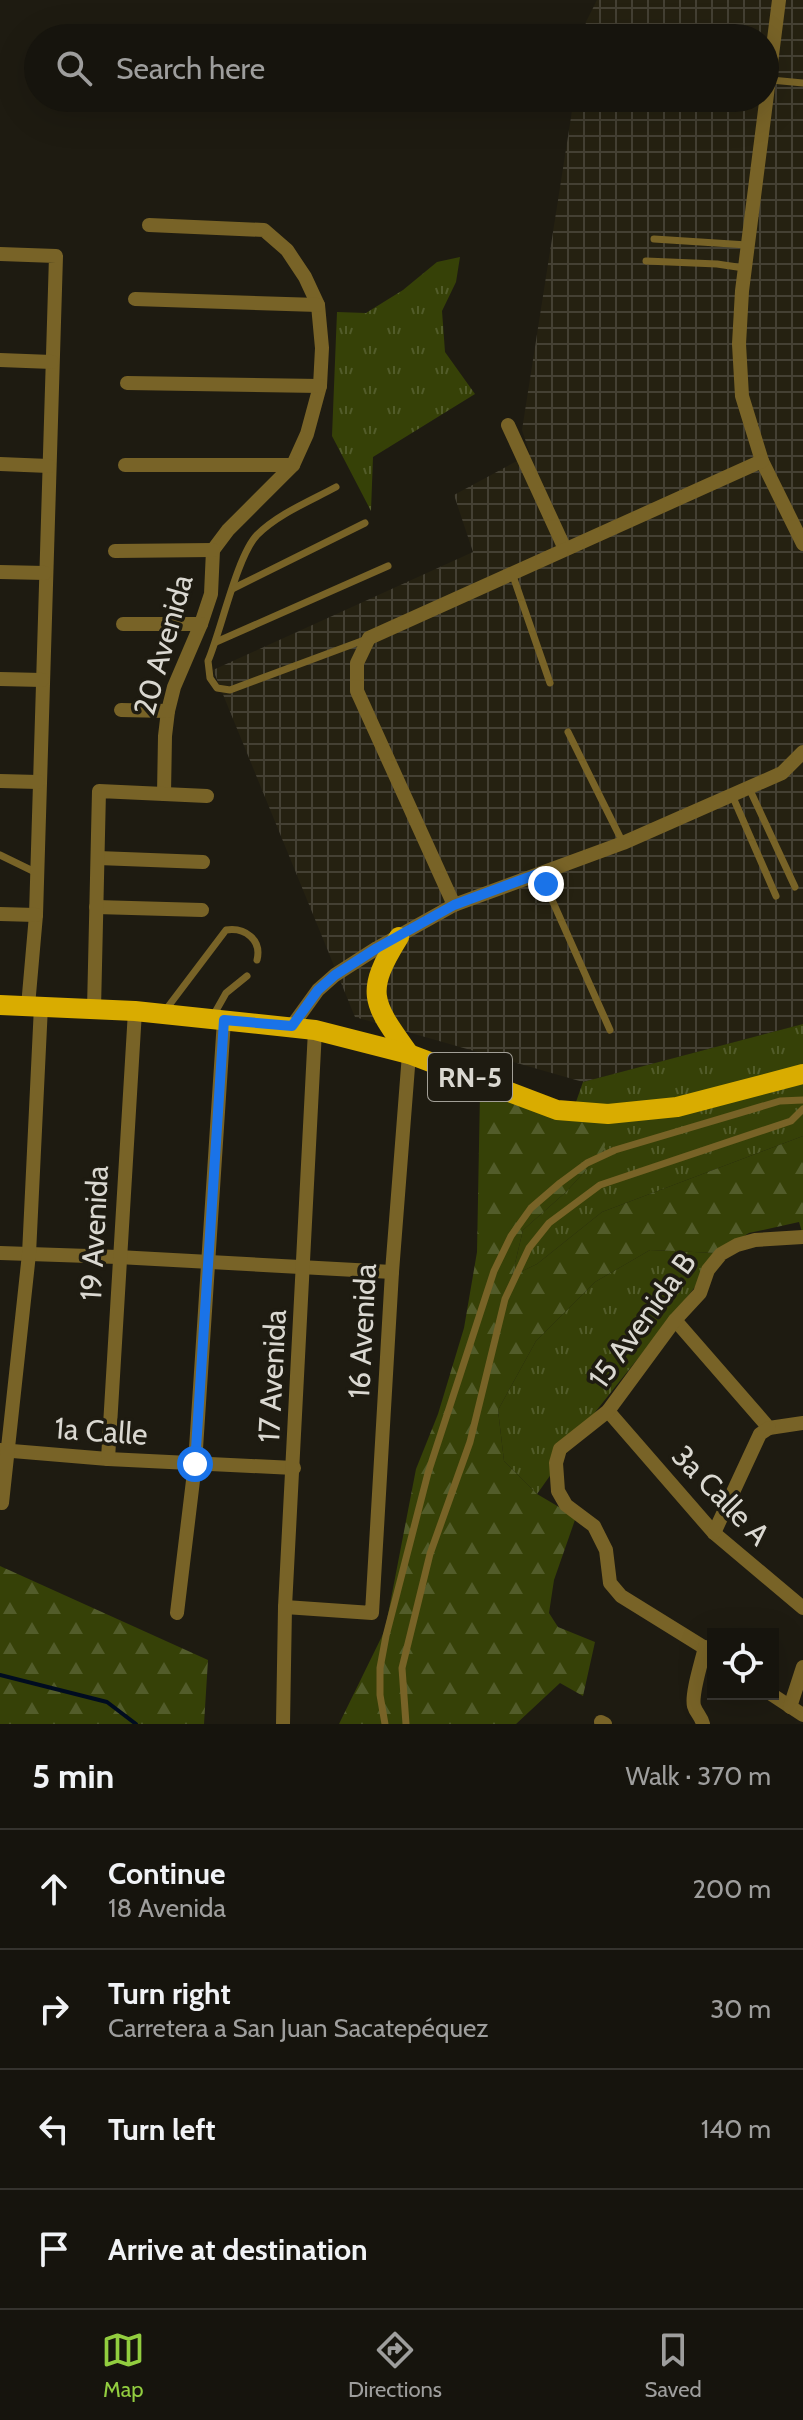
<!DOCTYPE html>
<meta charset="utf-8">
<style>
:root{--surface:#16140d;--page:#23211b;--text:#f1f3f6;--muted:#9e9e9d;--line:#35332e;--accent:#92cd3f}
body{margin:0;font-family:Cabin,sans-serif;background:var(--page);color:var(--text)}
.controls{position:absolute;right:24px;bottom:24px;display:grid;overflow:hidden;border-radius:0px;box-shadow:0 8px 32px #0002}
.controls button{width:72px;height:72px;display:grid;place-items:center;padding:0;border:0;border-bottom:2px solid var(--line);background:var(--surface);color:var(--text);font:40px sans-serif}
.stop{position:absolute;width:24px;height:24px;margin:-18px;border:6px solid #1a73e8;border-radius:50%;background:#fff}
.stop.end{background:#1a73e8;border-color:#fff;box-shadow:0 2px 8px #0008}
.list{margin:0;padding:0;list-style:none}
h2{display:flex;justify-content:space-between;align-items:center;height:104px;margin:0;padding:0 32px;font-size:34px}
h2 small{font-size:26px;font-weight:400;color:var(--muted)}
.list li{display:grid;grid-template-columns:52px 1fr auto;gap:24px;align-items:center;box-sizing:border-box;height:120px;padding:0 32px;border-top:2px solid var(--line)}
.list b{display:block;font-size:30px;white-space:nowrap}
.list p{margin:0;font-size:26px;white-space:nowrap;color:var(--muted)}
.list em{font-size:26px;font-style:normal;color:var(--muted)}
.icon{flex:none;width:44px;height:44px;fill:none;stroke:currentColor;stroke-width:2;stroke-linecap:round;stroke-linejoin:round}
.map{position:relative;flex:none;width:803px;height:1724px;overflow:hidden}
.search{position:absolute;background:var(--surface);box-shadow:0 8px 32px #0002;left:24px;right:24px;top:24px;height:88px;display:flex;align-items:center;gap:20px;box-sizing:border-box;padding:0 28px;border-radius:44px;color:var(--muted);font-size:30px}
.sheet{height:584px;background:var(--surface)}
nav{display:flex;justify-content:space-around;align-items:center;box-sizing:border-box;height:112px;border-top:2px solid var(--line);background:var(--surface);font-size:22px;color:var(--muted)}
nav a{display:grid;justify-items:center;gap:4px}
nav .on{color:var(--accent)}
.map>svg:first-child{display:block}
</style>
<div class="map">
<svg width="803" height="1724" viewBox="0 0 803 1724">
<defs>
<pattern id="industrial-grid" width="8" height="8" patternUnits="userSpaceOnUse" patternTransform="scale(2)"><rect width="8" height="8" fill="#252111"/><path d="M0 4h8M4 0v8" fill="none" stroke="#444033"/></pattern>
<pattern id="grass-tufts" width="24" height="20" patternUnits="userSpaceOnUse" patternTransform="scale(2)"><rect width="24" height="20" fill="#364107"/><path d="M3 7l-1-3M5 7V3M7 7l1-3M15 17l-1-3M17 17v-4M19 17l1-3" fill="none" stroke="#525c2a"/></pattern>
<pattern id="forest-firs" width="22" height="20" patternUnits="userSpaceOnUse" patternTransform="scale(2)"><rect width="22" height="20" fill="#364107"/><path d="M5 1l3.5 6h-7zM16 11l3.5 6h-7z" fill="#525c2a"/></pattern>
</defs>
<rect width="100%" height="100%" fill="#1e1b11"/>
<!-- industrial -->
<path fill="url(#industrial-grid)" d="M 597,0 L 803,0 L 803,1024 L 583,1082 L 355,1017 L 213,670 L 473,552 L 454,495 L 530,454 L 522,430 L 574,98 L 765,98 L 765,38 L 583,38 L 586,22 Z"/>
<!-- grass -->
<g fill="url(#grass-tufts)">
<path d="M 460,257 L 456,282 L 442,311 L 445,352 L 475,394 L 373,457 L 371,511 L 332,436 L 337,312 L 366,313 L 403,290 L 437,262 Z"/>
<path d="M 803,1024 L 803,1136 L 602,1212 L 537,1264 L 512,1276 L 523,1230 L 566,1192 L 604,1150 L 570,1119 L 583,1082 Z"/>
<path d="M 650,1250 L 716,1253 L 695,1287 L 596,1411 L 537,1494 L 504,1461 L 498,1410 L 536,1341 L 595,1282 Z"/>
</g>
<!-- forest -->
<g fill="url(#forest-firs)">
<path d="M 480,1093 L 570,1119 L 610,1121 L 604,1150 L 566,1192 L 523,1230 L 512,1276 L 537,1264 L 602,1212 L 803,1136 L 803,1235 L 799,1222 L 749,1233 L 716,1253 L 650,1250 L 595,1282 L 536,1341 L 498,1410 L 504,1461 L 537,1494 L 576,1517 L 554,1580 L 549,1613 L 558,1627 L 595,1642 L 583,1696 L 560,1683 L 516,1724 L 339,1724 L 385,1630 L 416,1469 L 438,1414 L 464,1328 L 477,1252 Z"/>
<path d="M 0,1566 L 208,1660 L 204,1724 L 0,1724 Z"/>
</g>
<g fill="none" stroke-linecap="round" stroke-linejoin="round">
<!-- stream -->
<path stroke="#000c20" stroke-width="4" d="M 0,1675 L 107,1702 L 136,1724"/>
<!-- lane -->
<g stroke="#786327" stroke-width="7">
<path d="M 771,80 L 803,83"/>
<path d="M 654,239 L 747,245"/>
<path d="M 646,261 L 717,264 L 744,268"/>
<path d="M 336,487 C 310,501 278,514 257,535 C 237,556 221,631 208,661 L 210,678 L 217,688 L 230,690 L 367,639"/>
<path d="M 512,573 L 550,683"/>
<path d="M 234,588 L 365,523"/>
<path d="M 216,642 L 388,566"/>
<path d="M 568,732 L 623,843"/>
<path d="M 749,788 L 795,887"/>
<path d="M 732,795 L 776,896"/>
<path d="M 0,855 L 37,873"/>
<path d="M 540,873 L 610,1030"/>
<path d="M 164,1012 L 226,930 C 245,927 262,940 257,960"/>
<path d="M 213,1016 L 226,993 L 247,976"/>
<path d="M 385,1724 L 380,1695 L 380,1668 L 386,1636 L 428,1473 L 494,1271 L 511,1236 L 531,1208 L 560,1183 L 587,1163 L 615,1150 L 780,1101 L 803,1100"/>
<path d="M 406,1724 L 402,1668 L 430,1554 L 470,1442 L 505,1299 L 529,1248 L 549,1223 L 600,1185 L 791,1121 L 803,1109"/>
</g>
<!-- street -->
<g stroke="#786327" stroke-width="14">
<path d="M 779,0 L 742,291 L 739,344 L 742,396 L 762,461 L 803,544"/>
<path d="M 149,225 L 264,230 L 287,250 L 305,277 L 318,305 L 322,348 L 320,386 L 307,434 L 293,465 L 228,530 L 213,550 L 211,594 L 201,624 L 174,687 L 168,711 L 165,736 L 164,794"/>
<path d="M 0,254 L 56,256 L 36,915 L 28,1006"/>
<path d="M 135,299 L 318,305"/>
<path d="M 0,360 L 52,362"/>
<path d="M 127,383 L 320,386"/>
<path d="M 508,425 L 565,549"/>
<path d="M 0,464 L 49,466"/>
<path d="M 125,465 L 293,465"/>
<path d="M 115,551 L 213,550"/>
<path d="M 0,572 L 45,573"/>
<path d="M 123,624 L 201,624"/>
<path d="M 0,679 L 42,680"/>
<path d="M 121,710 L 168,711"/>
<path d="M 0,781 L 38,782"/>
<path d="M 98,858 L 203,862"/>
<path d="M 454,905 L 357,691 L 357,663 L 369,638 L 762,461"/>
<path d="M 96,907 L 202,910"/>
<path d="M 0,914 L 36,915"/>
<path d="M 94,1009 L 99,791 L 207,796"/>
<path d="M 292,1026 L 318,990 L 335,975 L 377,948 L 454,905 L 623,843 L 782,773 L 803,752"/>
<path d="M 0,1253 L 118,1257 L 392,1272"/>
<path d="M 675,1320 L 769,1428 L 803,1423"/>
<path d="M 608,1411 L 714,1533 L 803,1608"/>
<path d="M 0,1450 L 108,1459 L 294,1468"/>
<path d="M 108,1459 L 135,1011"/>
<path d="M 2,1503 L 29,1254 L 41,1006"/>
<path d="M 714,1533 L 760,1434 L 769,1428"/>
<path d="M 285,1607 L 372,1613 L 392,1272 L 409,1054"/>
<path d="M 177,1613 L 195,1464 L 224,1020"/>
<path d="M 713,1653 L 621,1596 L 610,1583 L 606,1550 L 594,1526 L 566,1505 L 558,1491 L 556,1463 L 560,1449 L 608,1411 L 675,1320 L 700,1293 L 708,1270 L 721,1254 L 737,1245 L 755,1240 L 803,1237"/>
<path d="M 771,1694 L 803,1715"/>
<path d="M 790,1707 L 803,1667"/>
<path d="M 601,1722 L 605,1724"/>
<path d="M 283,1724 L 285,1607 L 315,1030"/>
<path d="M 703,1724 C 701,1716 696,1713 694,1706 C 691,1694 702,1661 705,1647"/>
</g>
<!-- primary -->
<g stroke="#d9ac00" stroke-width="20">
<path d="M 399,937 C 364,993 372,1002 409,1054"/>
<path d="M 0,1005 L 135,1011 L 315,1030 L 409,1054 L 557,1110 L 608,1114 L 677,1107 L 803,1074"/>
</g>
</g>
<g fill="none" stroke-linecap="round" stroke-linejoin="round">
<!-- route -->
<path stroke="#1a73e8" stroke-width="10" d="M 195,1464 L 224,1020 L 292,1026 L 318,990 L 335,975 L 377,948 L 454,905 L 540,873 L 546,884"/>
</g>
<g text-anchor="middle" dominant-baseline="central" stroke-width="7" stroke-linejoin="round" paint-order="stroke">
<!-- shield labels -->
<rect fill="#1e1b11" stroke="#a29f97" stroke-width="2" x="428" y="1053" width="84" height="48" rx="6"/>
<g font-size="28" font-weight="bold" fill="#dad8d1">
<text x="470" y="1077">RN-5</text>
</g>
<!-- street labels -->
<g font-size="30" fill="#dad8d1" stroke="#1e1b11">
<text transform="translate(163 645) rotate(-74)">20 Avenida</text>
<text transform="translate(94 1233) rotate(-87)">19 Avenida</text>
<text transform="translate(642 1320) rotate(-54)">15 Avenida B</text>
<text transform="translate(362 1331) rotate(-87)">16 Avenida</text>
<text transform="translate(272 1376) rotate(-87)">17 Avenida</text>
<text transform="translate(101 1431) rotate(4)">1a Calle</text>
<text transform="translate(721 1495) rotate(46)">3a Calle A</text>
</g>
</g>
</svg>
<div class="controls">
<button><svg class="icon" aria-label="locate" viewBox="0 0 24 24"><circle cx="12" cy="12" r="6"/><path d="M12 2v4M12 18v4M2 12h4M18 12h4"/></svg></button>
</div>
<div class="stop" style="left:195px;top:1464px"></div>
<div class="stop end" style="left:546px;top:884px"></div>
<div class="search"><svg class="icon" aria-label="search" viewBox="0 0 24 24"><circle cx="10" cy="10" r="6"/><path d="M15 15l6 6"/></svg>Search here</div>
</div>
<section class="sheet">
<h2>5 min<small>Walk · 370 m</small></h2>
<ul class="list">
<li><svg class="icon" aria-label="ahead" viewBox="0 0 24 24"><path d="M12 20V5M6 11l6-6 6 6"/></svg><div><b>Continue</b><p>18 Avenida</p></div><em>200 m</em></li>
<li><svg class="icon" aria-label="right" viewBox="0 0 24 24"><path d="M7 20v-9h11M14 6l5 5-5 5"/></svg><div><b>Turn right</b><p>Carretera a San Juan Sacatepéquez</p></div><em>30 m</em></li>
<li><svg class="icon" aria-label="left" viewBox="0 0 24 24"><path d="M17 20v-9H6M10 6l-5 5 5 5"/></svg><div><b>Turn left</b></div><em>140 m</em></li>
<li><svg class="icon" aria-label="arrive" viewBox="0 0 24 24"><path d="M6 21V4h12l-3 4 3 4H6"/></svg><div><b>Arrive at destination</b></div></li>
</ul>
</section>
<nav>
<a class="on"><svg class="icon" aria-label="map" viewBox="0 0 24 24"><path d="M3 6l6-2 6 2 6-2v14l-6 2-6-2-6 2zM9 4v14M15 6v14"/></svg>Map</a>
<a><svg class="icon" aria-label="directions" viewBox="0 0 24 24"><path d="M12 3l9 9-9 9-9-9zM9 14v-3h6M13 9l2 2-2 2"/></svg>Directions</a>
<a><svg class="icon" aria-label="saved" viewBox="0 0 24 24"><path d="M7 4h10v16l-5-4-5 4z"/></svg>Saved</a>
</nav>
